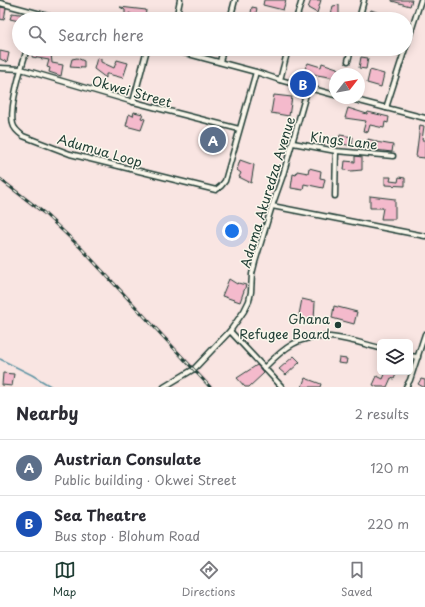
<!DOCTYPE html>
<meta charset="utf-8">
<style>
:root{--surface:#fff;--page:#f2f2f3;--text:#2b2b33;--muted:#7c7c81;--line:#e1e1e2;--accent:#1f3d34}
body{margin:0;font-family:"Playpen Sans",sans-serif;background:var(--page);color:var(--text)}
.controls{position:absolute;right:12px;bottom:12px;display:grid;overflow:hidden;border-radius:6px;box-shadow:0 2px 10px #0003}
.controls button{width:36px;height:36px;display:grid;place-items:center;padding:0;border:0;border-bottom:1px solid var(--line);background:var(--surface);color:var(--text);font:20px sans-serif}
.compass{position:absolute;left:329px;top:68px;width:36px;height:36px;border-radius:50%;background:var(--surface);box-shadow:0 2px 10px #0003;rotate:59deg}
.you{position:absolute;left:232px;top:231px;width:14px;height:14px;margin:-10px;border:3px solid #fff;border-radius:50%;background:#1a73e8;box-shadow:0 0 0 6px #1a73e833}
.badge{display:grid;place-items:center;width:26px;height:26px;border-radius:50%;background:var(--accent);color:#fff;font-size:13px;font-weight:700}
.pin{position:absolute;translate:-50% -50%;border:2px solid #fff;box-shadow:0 1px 4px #0006}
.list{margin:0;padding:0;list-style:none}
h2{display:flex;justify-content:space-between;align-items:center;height:52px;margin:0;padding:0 16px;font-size:17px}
h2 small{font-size:13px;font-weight:400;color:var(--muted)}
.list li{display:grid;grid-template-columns:26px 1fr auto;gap:12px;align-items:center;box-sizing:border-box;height:56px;padding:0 16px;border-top:1px solid var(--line)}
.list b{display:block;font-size:15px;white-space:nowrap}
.list p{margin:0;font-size:13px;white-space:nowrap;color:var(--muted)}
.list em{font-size:13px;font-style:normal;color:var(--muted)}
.icon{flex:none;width:22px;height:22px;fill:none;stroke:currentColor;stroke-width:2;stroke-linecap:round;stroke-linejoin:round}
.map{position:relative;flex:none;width:425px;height:387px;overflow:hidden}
.search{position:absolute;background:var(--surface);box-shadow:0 2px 10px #0003;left:12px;right:12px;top:12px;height:44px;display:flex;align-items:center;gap:10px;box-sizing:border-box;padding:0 14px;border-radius:22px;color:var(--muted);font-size:15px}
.sheet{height:164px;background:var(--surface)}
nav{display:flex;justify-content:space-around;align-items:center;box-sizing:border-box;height:56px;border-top:1px solid var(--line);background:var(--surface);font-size:11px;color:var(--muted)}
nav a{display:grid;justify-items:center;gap:2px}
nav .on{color:var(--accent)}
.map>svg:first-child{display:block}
</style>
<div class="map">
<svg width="425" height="387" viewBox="0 0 425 387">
<rect width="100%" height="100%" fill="#f9e5e2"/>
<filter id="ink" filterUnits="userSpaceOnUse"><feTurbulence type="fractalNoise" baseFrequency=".025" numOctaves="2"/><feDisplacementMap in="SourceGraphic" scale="8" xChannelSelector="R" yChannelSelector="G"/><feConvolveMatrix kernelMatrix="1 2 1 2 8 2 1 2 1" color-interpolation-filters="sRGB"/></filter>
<g filter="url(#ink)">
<!-- built -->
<path fill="#f8d8db" d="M 0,177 L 12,185 L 48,214 L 81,245 L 214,387 L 208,387 L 78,248 L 45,217 L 0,182 Z"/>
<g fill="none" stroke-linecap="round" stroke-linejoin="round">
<!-- stream -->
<path stroke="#6296a5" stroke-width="1.5" d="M 0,359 L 32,375 L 52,387"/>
</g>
<!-- building -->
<g fill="#f4bacc" stroke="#1f3d34">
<path d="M 264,0 L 286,0 L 283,10 L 263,5 Z"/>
<path d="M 311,0 L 321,0 L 317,13 L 308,8 Z"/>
<path d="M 392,0 L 412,0 L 410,6 L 392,1 Z"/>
<path d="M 339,5 L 339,19 L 330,19 L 333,6 Z"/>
<path d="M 0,7 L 6,8 L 4,20 L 0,19 Z"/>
<path d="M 120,7 L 146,10 L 145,19 L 141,19 L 129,13 L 129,19 L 125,19 L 125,10 Z"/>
<path d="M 252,7 L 257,8 L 255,19 L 250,19 Z"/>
<path d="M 371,10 L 382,14 L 380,19 L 363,19 L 365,12 L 370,13 Z"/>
<path d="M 12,13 L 28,15 L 27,19 L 19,19 L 19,21 L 10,19 Z"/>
<path d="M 33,49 L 42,49 L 42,52 L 51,53 L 52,63 L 63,65 L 61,76 L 49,72 L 50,68 L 47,67 L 49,60 L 32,57 Z"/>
<path d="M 0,51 L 9,53 L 7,62 L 0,59 Z"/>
<path d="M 361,57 L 368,58 L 366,69 L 359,68 Z"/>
<path d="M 77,58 L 84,61 L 84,68 L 70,67 L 72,59 Z"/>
<path d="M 97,58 L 101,59 L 101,62 L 114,68 L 117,60 L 128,63 L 123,78 L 108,74 L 106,74 L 106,78 L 94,69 Z"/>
<path d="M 308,63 L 321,67 L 322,63 L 337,68 L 337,69 L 351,73 L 350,74 L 335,74 L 335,78 L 317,75 L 304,71 Z"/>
<path d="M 370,70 L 384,74 L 381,87 L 367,83 Z"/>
<path d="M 274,95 L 292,97 L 289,116 L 271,113 Z"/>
<path d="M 348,108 L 367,114 L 368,112 L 389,117 L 388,123 L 385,122 L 384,128 L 370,125 L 368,132 L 363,131 L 366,121 L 345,118 Z"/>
<path d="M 134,112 L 143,114 L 141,118 L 145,119 L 141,130 L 126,126 L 129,114 L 133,116 Z"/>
<path d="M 420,125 L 424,126 L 422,140 L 425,140 L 425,158 L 416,157 Z"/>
<path d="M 340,135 L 353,137 L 352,146 L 338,143 Z"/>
<path d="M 368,139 L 376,141 L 376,142 L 393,145 L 392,152 L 366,149 Z"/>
<path d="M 355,156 L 362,157 L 362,170 L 351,171 L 344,170 L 345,161 L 355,162 Z"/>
<path d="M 240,160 L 254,165 L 251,183 L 239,177 L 241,173 L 237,170 Z"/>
<path d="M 309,168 L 321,171 L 320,178 L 325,179 L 323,188 L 304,184 L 303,190 L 291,188 L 293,174 L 296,175 L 297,171 L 308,173 Z"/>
<path d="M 385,177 L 391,177 L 390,181 L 398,182 L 399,177 L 405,178 L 405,186 L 385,185 Z"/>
<path d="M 370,196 L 395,199 L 395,219 L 381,219 L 383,208 L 370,208 Z"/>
<path d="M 229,279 L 237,284 L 238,283 L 246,285 L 240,302 L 222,296 Z"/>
<path d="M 302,299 L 315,302 L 314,320 L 298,320 Z"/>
<path d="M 334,306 L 357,312 L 354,324 L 332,318 Z"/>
<path d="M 294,356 L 300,362 L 286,375 L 279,369 Z"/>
<path d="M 339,358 L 347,359 L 346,364 L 338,363 Z"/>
<path d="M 257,365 L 264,373 L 249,387 L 245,387 L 237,378 Z"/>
<path d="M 386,372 L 397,372 L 394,379 L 391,378 L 387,387 L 377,387 L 373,385 L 377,376 L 383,379 Z"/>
<path d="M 3,373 L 14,374 L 12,386 L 2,385 Z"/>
<path d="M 305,378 L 321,384 L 320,387 L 302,387 Z"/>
<path d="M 421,379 L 425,380 L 425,387 L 423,387 L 418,384 Z"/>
</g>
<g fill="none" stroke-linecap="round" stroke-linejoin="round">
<!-- street casing -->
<g stroke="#1f3d34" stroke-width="7">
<g id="street">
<path d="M 0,3 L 59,19"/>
<path d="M 176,19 L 180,0"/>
<path d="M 230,19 L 235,0"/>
<path d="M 296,19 L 302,0"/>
<path d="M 359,19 L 364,0"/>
<path d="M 406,47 L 421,0"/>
<path d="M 27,49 C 22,65 9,109 13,124 C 14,129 19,133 23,136 L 70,154 L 216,190 L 221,186 L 225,181 L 256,72"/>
<path d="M 170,49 L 256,72 L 280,80 L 335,95"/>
<path d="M 348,61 L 351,49"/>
<path d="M 220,62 L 223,49"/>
<path d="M 0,68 L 21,69 L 130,101 L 239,129"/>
<path d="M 280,80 L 288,49"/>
<path d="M 348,98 L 425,118"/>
<path d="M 133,102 L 147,49"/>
<path d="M 386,108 L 405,49"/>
<path d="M 293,143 L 336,151 L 393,156"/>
<path d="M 335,196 L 336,151"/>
<path d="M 272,206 L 425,236"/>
<path d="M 230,331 L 282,387"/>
<path d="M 410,356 L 418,357"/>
<path d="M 264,368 C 273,359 282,350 293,344 C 320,329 352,341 380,348"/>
<path d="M 164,387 L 194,369 L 230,331 L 244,311 L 249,301 L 251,292 L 252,274 L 255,262 L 272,206 L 283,175 L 308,87"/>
<path d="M 406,387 L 410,380 L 425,334"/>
</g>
</g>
<!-- street -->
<use href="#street" stroke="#fbf7ec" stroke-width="4"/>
<!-- rail casing -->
<g stroke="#1f3d34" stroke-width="3">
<path id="rail" d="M 0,179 L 44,213 L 81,248 L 210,387"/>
</g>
<!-- rail -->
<use href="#rail" stroke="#fbf7ec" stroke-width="1.5" stroke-dasharray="4.5" stroke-linecap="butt"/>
</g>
</g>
<!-- markers -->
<circle fill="#1f3d34" stroke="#fbf7ec" stroke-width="1.5" cx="338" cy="325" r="4"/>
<g text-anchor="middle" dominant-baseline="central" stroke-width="3" stroke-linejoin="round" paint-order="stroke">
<!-- street labels -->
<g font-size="13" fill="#1f3d34" stroke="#fbf7ec">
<text transform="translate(132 91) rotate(16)">Okwei Street</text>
<text transform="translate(344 140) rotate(7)">Kings Lane</text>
<text transform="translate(100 150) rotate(16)">Adumua Loop</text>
<text transform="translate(267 192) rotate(-73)">Adama Akuredza Avenue</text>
</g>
<!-- poi labels -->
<g font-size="13" fill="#1f3d34" stroke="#fbf7ec" text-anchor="end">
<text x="330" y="318">Ghana<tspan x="330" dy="15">Refugee Board</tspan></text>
</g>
</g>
</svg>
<div class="controls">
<button><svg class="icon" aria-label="layers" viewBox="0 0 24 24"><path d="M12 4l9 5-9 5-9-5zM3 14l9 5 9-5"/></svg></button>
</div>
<svg class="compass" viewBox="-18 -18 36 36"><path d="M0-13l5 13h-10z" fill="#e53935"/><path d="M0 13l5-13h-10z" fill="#7c7c81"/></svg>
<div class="you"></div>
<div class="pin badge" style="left:213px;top:140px;background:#5c6f8a">A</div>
<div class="pin badge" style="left:303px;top:84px;background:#1a4fb4">B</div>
<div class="search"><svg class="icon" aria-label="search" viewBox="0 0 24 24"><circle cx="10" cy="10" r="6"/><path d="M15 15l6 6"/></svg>Search here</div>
</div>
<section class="sheet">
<h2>Nearby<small>2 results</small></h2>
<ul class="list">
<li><span class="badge" style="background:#5c6f8a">A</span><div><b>Austrian Consulate</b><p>Public building · Okwei Street</p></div><em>120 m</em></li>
<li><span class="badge" style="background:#1a4fb4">B</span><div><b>Sea Theatre</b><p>Bus stop · Blohum Road</p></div><em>220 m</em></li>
</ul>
</section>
<nav>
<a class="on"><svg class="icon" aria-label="map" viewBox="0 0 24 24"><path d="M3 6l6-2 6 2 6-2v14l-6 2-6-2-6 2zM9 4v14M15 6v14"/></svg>Map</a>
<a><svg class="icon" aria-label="directions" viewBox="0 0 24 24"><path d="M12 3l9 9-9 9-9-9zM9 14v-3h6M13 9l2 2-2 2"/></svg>Directions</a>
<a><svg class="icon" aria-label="saved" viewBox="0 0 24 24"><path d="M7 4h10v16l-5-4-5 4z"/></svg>Saved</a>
</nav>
